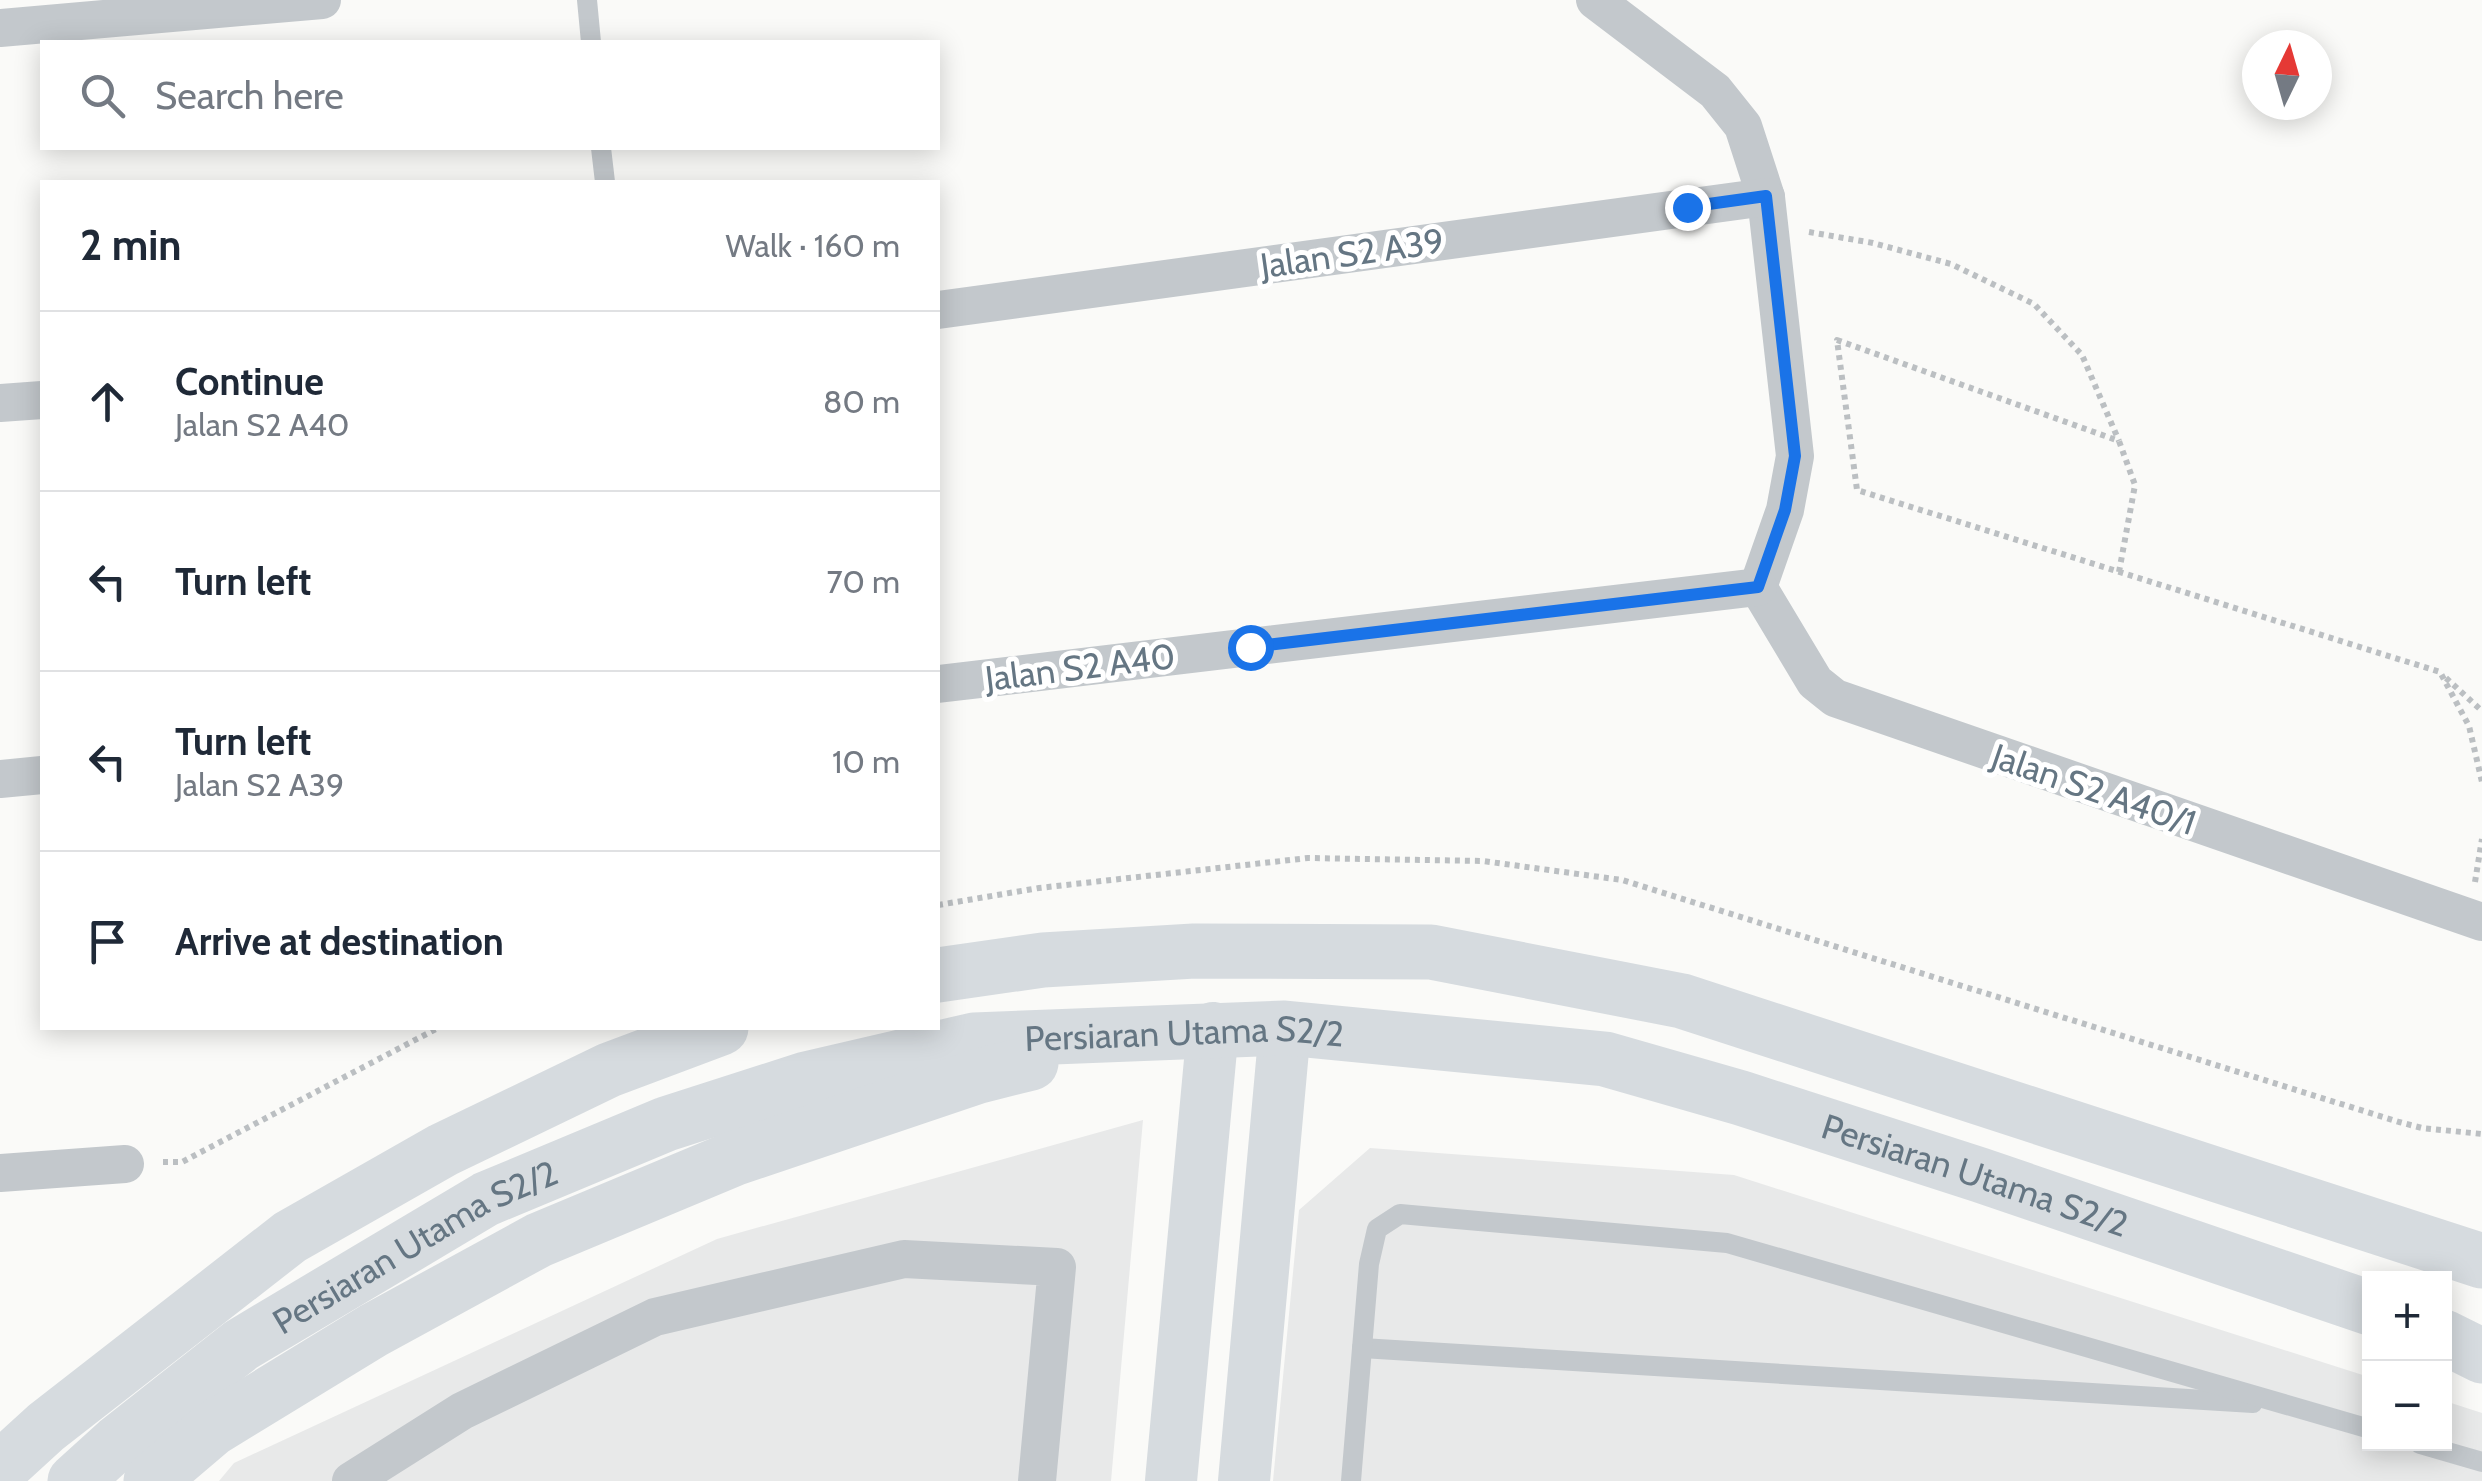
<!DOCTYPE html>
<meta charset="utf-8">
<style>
:root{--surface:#fff;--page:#f6f6f7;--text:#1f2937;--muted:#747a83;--line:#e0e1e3}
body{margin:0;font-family:Cabin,sans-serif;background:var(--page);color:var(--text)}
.controls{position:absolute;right:30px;bottom:30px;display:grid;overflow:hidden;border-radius:0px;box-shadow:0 5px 25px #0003}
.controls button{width:90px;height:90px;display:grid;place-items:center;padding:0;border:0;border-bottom:2px solid var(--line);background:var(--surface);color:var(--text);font:50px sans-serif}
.compass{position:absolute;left:2242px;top:30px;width:90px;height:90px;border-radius:50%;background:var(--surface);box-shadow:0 5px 25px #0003;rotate:5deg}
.stop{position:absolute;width:30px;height:30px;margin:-22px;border:8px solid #1a73e8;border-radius:50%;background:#fff}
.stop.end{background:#1a73e8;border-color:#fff;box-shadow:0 2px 10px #0008}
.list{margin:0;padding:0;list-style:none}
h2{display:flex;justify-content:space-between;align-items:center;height:130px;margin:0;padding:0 40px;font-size:42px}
h2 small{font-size:32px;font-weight:400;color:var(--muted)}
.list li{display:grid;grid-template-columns:65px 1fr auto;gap:30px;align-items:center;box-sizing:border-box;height:180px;padding:0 40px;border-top:2px solid var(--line)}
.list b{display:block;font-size:38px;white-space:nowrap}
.list p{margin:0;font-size:32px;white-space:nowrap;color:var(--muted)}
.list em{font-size:32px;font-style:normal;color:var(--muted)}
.icon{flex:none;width:55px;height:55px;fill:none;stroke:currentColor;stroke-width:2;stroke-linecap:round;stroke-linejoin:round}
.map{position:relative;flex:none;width:2482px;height:1481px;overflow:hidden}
.search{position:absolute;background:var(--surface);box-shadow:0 5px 25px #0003;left:40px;top:40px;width:900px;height:110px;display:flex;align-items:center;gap:25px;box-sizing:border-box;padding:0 35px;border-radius:0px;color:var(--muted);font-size:38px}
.panel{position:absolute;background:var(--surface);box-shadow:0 5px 25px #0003;left:40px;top:180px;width:900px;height:850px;border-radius:0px}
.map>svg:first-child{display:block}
</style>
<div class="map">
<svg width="2482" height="1481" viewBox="0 0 2482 1481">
<rect width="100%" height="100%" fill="#fafaf8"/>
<!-- built -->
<g fill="#e8e9e9">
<path d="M 1143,1120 L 1111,1481 L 219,1481 L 234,1463 L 717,1239 Z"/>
<path d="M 1370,1148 L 1734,1175 L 2369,1377 L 2370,1444 L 2444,1444 L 2445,1401 L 2482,1413 L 2482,1481 L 1273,1481 L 1299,1210 Z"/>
</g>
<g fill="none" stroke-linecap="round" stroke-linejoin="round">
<!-- path -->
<g stroke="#bbbfc2" stroke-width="6" stroke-dasharray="5 5" stroke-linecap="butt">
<path d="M 1809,232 L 1873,243 L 1951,264 L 2034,304 L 2082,355 L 2119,441"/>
<path d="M 2119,572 L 2135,485 L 2119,441 L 1837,340 L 1857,490 L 2440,672 L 2469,726 L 2482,782"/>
<path d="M 2446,678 L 2482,711"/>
<path d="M 2475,882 L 2482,839"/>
<path d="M 938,905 L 1039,888 L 1308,858 L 1483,861 L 1622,880 L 2399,1122 L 2422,1128 L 2482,1134"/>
<path d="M 163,1162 L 182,1162 L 438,1028"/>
</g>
<!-- lane -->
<g stroke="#c3c8cc" stroke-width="20">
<path d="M 587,0 L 591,42"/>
<path d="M 601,148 L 605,182"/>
<path d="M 1362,1348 L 2253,1403"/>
<path d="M 2420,1444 L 2482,1462"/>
<path d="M 1351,1481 L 1369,1264 L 1377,1229 L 1400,1214 L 1727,1243 L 2370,1429"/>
</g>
<!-- street -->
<g stroke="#c3c8cc" stroke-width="38">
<path d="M 1595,0 L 1715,91 L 1743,126 L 1766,197 L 1795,456 L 1785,510 L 1758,587"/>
<path d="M 0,28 L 322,0"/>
<path d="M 938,310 L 1766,197"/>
<path d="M 0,403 L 42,400"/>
<path d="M 1758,587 L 1815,682 L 1835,698 L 2482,922"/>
<path d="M 938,684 L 1758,587"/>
<path d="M 0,779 L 42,775"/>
<path d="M 0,1173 L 125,1164"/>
<path d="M 351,1481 L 462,1411 L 655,1317 L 904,1259 L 1057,1267 L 1037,1481"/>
</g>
<!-- secondary -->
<g stroke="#d6dbdf" stroke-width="52">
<path d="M 1171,1481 L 1213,1028"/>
<path d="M 1244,1481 L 1285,1028"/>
</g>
<!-- primary -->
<g stroke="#d6dbdf" stroke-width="55">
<path d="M 938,975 L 1043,960 L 1194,951 L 1431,952 L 1682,1001 L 2482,1261"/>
<path d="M 2444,1337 L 2482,1356"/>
<path d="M 0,1469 L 46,1427 L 290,1237 L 443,1150 L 609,1070 L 721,1028"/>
<path id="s1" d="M 75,1481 L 118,1442 L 241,1345 L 486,1199 L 666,1124 L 806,1079 L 974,1040 L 1285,1028 L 1605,1059 L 1741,1098 L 1980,1175 L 2370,1308"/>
<path d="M 151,1481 L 212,1429 L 374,1330 L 539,1240 L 733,1159 L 979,1076 L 1031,1063"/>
</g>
</g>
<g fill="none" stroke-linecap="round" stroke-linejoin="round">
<!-- route -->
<path stroke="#1a73e8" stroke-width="12" d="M 1250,647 L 1758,587 L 1785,510 L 1795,456 L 1766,196 L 1687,207"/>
</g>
<g text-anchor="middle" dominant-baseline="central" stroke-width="10" stroke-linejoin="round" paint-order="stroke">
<!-- street labels -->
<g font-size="35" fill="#657683" stroke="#fff">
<text transform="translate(1352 253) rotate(-8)">Jalan S2 A39</text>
<text transform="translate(1080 667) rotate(-7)">Jalan S2 A40</text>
<text transform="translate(2094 789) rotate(19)">Jalan S2 A40/1</text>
<text stroke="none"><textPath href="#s1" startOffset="1225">Persiaran Utama S2/2</textPath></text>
<text stroke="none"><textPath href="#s1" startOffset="2035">Persiaran Utama S2/2</textPath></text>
<text stroke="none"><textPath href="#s1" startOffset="415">Persiaran Utama S2/2</textPath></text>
</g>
</g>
</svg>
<div class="controls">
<button>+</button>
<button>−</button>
</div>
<svg class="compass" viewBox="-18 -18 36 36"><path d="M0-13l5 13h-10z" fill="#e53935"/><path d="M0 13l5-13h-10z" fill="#747a83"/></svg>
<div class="stop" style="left:1250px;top:647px"></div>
<div class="stop end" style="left:1687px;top:207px"></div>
<div class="search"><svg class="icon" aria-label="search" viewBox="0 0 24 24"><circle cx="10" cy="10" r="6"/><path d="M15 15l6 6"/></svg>Search here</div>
<section class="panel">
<h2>2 min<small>Walk · 160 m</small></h2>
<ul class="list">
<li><svg class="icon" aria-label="ahead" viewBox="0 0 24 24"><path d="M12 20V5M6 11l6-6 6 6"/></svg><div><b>Continue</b><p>Jalan S2 A40</p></div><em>80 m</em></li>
<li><svg class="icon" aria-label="left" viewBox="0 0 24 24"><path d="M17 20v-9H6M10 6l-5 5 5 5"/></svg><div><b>Turn left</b></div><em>70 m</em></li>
<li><svg class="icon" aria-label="left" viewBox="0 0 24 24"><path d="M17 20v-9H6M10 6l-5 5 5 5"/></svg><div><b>Turn left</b><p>Jalan S2 A39</p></div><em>10 m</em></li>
<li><svg class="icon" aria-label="arrive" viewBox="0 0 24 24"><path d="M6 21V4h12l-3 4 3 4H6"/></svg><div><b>Arrive at destination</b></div></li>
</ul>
</section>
</div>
